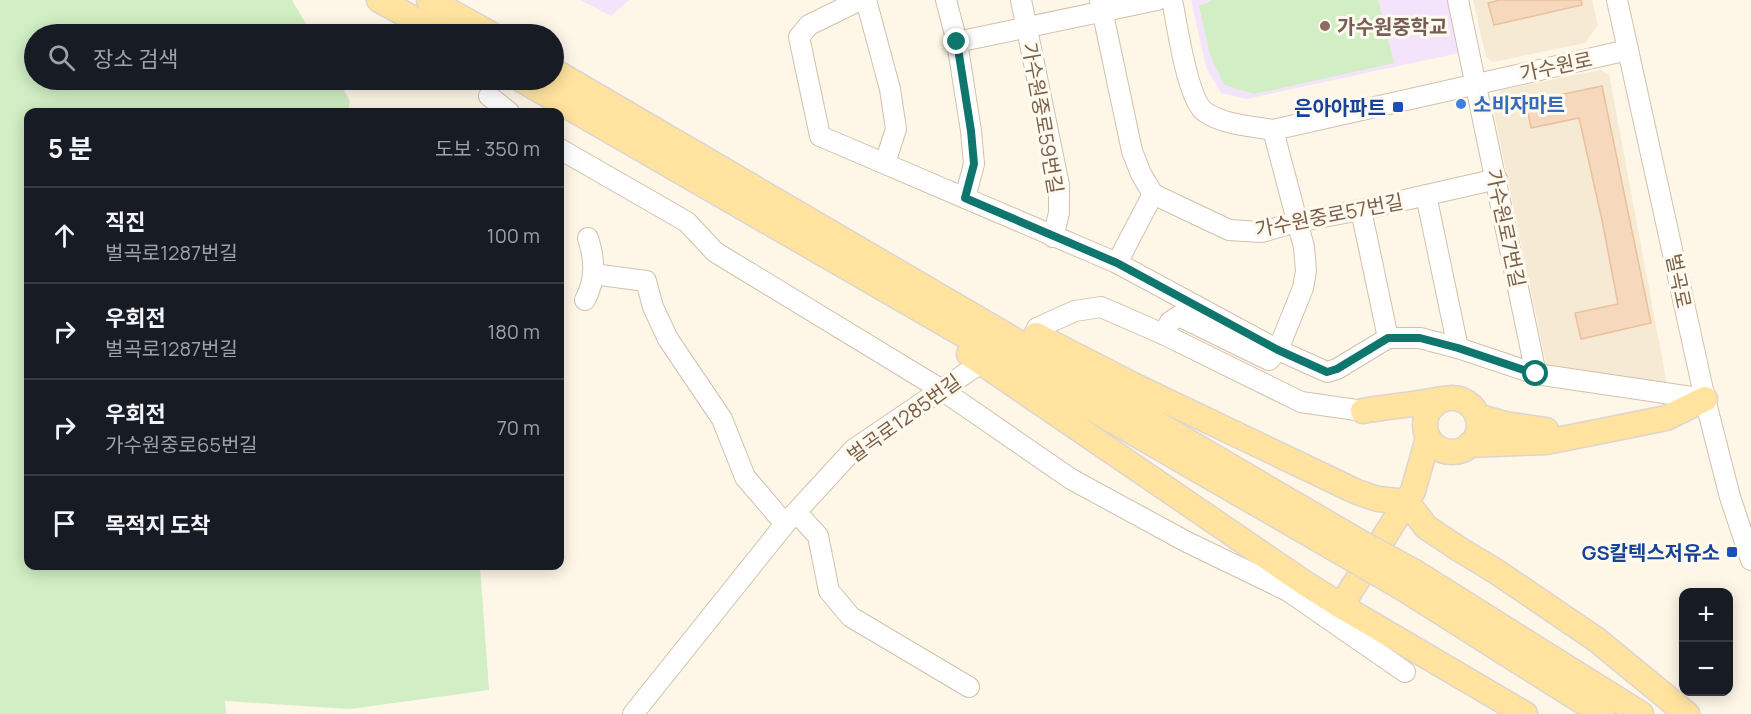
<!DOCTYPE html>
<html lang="ko">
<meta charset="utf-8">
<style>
:root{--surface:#171b24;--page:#242831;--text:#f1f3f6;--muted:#9ea1a6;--line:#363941}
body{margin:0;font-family:Manrope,"Noto Sans KR",sans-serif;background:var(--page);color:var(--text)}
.controls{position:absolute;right:18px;bottom:18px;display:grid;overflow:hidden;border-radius:12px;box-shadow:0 3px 15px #0003}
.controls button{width:54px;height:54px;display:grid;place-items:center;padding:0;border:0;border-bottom:2px solid var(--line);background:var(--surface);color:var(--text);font:30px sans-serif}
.stop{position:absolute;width:18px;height:18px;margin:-14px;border:4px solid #0f766e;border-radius:50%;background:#fff}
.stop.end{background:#0f766e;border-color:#fff;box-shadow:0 2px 6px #0008}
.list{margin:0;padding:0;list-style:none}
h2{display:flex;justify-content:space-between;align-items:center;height:78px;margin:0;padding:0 24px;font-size:26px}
h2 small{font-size:20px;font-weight:400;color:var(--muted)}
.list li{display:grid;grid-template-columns:39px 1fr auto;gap:18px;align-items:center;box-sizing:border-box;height:96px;padding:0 24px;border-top:2px solid var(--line)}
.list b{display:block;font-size:22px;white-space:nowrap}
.list p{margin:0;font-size:20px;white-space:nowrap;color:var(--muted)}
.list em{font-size:20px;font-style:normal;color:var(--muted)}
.icon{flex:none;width:33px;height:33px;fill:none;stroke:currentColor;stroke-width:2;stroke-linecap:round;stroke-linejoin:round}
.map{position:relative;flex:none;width:1751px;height:714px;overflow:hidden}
.search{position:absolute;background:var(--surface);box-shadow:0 3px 15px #0003;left:24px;top:24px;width:540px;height:66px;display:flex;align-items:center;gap:15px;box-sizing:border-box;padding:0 21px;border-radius:33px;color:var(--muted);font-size:22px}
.panel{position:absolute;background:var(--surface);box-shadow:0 3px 15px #0003;left:24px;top:108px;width:540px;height:462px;border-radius:12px}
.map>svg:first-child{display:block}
</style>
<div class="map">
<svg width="1751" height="714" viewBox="0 0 1751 714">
<rect width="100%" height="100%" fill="#fef7e8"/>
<!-- residential -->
<g fill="#f6ead5">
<path d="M 1473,0 L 1592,0 L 1598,25 L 1585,43 L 1493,62 L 1486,57 Z"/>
<path d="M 1600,70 L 1609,74 L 1667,384 L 1547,369 L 1492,103 L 1501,90 Z"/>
</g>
<!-- education -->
<g fill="#f4e4fb">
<path d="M 580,0 L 629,0 L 611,16 Z"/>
<path d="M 1191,0 L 1448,0 L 1459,53 L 1246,99 L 1221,93 L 1206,67 Z"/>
</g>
<!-- green -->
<g fill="#d1eec4">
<path d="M 0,0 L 292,0 L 312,34 L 34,34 L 34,80 L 338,80 L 350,101 L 348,112 L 28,112 L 28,566 L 480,566 L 489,690 L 350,709 L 225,701 L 226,714 L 0,714 Z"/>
<path d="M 1213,0 L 1378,0 L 1394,63 L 1254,94 L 1224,85 L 1210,55 L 1199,6 Z"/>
</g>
<!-- building -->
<g fill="#f6d8bd" stroke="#eac09c" stroke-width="1.5">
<path d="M 1500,0 L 1581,0 L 1582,5 L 1494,25 L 1488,3 Z"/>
<path d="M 1602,86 L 1651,323 L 1581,339 L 1575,313 L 1618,304 L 1602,220 L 1579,118 L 1531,128 L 1526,102 Z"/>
</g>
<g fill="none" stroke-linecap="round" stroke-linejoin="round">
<!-- minor casing -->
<g stroke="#d2c0ac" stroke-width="22">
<g id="minor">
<path d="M 860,0 L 809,25 L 799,37 L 820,136 L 1117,263 L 1278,350 L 1327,372 L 1337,369 L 1388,338 L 1420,338 L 1458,348 L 1536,374 L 1705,399"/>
<path d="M 866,0 L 890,89 L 896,129 L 885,163"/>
<path d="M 946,0 L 957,42 L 971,131 L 974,164 L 965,198"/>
<path d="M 1021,0 L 1059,185 L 1059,213 L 1053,237"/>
<path d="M 1100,0 L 1132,151 L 1141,174 L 1153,194 L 1229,230 L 1262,232 L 1296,222 L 1361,210 L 1497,179"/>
<path d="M 1172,0 C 1177,24 1187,99 1205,112 C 1224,125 1251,126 1273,130 L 1628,50"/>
<path d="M 1458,0 L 1536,374"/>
<path d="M 1617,0 L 1705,399 L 1730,497 L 1751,560"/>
<path d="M 957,42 L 1157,0"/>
<path d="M 489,96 L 509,112"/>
<path d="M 560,149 L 687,222 L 715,252 L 942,390 L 1071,479 L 1185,541 L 1288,591 L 1405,672"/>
<path d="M 1426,195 L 1458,348"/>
<path d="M 1361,210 L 1388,338"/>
<path d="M 1117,263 L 1153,194"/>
<path d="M 593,274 L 646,281 L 653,307 L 668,339 L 722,419 L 745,477 L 785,524"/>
<path d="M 585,300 C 596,279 595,260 588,238"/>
<path d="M 1037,328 L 1075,311 L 1101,307 L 1163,334 L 1301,402 L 1363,411"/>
<path d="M 1163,334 L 1170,322 L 1179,316 L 1269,360 L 1278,350 L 1303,288 L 1306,271 L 1304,247 L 1273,130"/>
<path d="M 796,512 L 818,536 L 829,591 L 851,617 L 969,687"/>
<path d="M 633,714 L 785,524 L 854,449 L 975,367"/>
</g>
</g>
<!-- major casing -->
<g stroke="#ddd5d0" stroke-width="27">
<g id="major">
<path d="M 379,0 L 442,34"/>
<path d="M 429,0 L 491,34"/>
<path d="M 554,71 L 1358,541"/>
<path d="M 522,80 L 1349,557"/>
<path d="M 1036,335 L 1133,385 L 1357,492 L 1378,499 L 1407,502"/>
<path d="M 969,354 L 1303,582 L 1341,606 L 1525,714"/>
<circle cx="1452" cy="425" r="27"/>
<path d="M 1363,411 C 1389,406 1416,405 1442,399"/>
<path d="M 1477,416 L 1505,424 L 1546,430"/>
<path d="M 1469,445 L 1546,442 L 1597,432 L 1666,418 L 1705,399"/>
<path d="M 1407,502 L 1426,527 L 1459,549 L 1497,572 L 1597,640 L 1687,714"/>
<path d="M 1413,571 L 1641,714"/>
<path d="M 1401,587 L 1602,714"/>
<path d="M 1341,606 L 1413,491 L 1428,438"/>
</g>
</g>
<!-- minor -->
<use href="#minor" stroke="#fff" stroke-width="20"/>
<!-- major -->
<use href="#major" stroke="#ffe39e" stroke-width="24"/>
<!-- major-bridge casing -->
<g stroke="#ddd5d0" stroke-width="27" stroke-linecap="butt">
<g id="major-bridge">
<path d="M 1358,541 L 1413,571"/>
<path d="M 1349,557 L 1401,587"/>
</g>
</g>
<!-- major-bridge -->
<use href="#major-bridge" stroke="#ffe39e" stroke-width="24"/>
</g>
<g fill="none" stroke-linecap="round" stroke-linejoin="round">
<!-- route -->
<path stroke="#0f766e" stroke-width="8" d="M 957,42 L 971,131 L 974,164 L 965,198 L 1117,263 L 1278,350 L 1327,372 L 1337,369 L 1388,338 L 1420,338 L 1458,348 L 1536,374"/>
</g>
<!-- markers -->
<circle fill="#8d6e63" stroke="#fffaf0" stroke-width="2" cx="1325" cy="26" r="6"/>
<circle fill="#3f7fe0" stroke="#fffaf0" stroke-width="2" cx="1461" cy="104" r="6"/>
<g fill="#1a4fb4" stroke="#fffaf0" stroke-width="2">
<rect x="1392" y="101" width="12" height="12" rx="3"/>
<rect x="1726" y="546" width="12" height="12" rx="3"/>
</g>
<g text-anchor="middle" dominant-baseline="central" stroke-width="6" stroke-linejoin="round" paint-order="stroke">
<!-- education labels -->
<g font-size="20" font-weight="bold" fill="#785e54" stroke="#fffaf0" text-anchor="start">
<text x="1337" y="26">가수원중학교</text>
</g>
<!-- street labels -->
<g font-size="20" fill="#7b5f49" stroke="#fffaf0">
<text transform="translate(1556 66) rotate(-12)">가수원로</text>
<text transform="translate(1043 118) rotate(80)">가수원중로59번길</text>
<text transform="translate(1329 215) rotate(-11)">가수원중로57번길</text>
<text transform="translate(1506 228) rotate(78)">가수원로7번길</text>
<text transform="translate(1679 281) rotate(78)">벌곡로</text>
<text transform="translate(904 418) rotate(-36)">벌곡로1285번길</text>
</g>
<!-- shop labels -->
<g font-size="20" font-weight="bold" fill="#366cbe" stroke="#fffaf0" text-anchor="start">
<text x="1473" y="104">소비자마트</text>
</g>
<!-- transit labels -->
<g font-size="20" font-weight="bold" fill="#164399" stroke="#fffaf0" text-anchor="end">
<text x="1386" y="107">은아아파트</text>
<text x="1720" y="552">GS칼텍스저유소</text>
</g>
</g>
</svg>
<div class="controls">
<button>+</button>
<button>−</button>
</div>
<div class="stop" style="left:1536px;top:374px"></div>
<div class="stop end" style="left:957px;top:42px"></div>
<div class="search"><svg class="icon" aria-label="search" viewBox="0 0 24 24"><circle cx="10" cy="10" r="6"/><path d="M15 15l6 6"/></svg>장소 검색</div>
<section class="panel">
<h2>5 분<small>도보 · 350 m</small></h2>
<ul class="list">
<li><svg class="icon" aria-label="ahead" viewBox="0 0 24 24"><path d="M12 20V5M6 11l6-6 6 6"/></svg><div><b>직진</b><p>벌곡로1287번길</p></div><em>100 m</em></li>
<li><svg class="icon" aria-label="right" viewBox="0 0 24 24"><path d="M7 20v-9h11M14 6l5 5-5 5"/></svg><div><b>우회전</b><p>벌곡로1287번길</p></div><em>180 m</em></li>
<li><svg class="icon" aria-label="right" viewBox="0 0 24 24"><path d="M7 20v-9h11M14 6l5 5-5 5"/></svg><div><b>우회전</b><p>가수원중로65번길</p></div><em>70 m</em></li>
<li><svg class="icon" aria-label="arrive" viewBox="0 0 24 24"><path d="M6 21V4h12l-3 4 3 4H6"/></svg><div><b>목적지 도착</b></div></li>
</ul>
</section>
</div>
